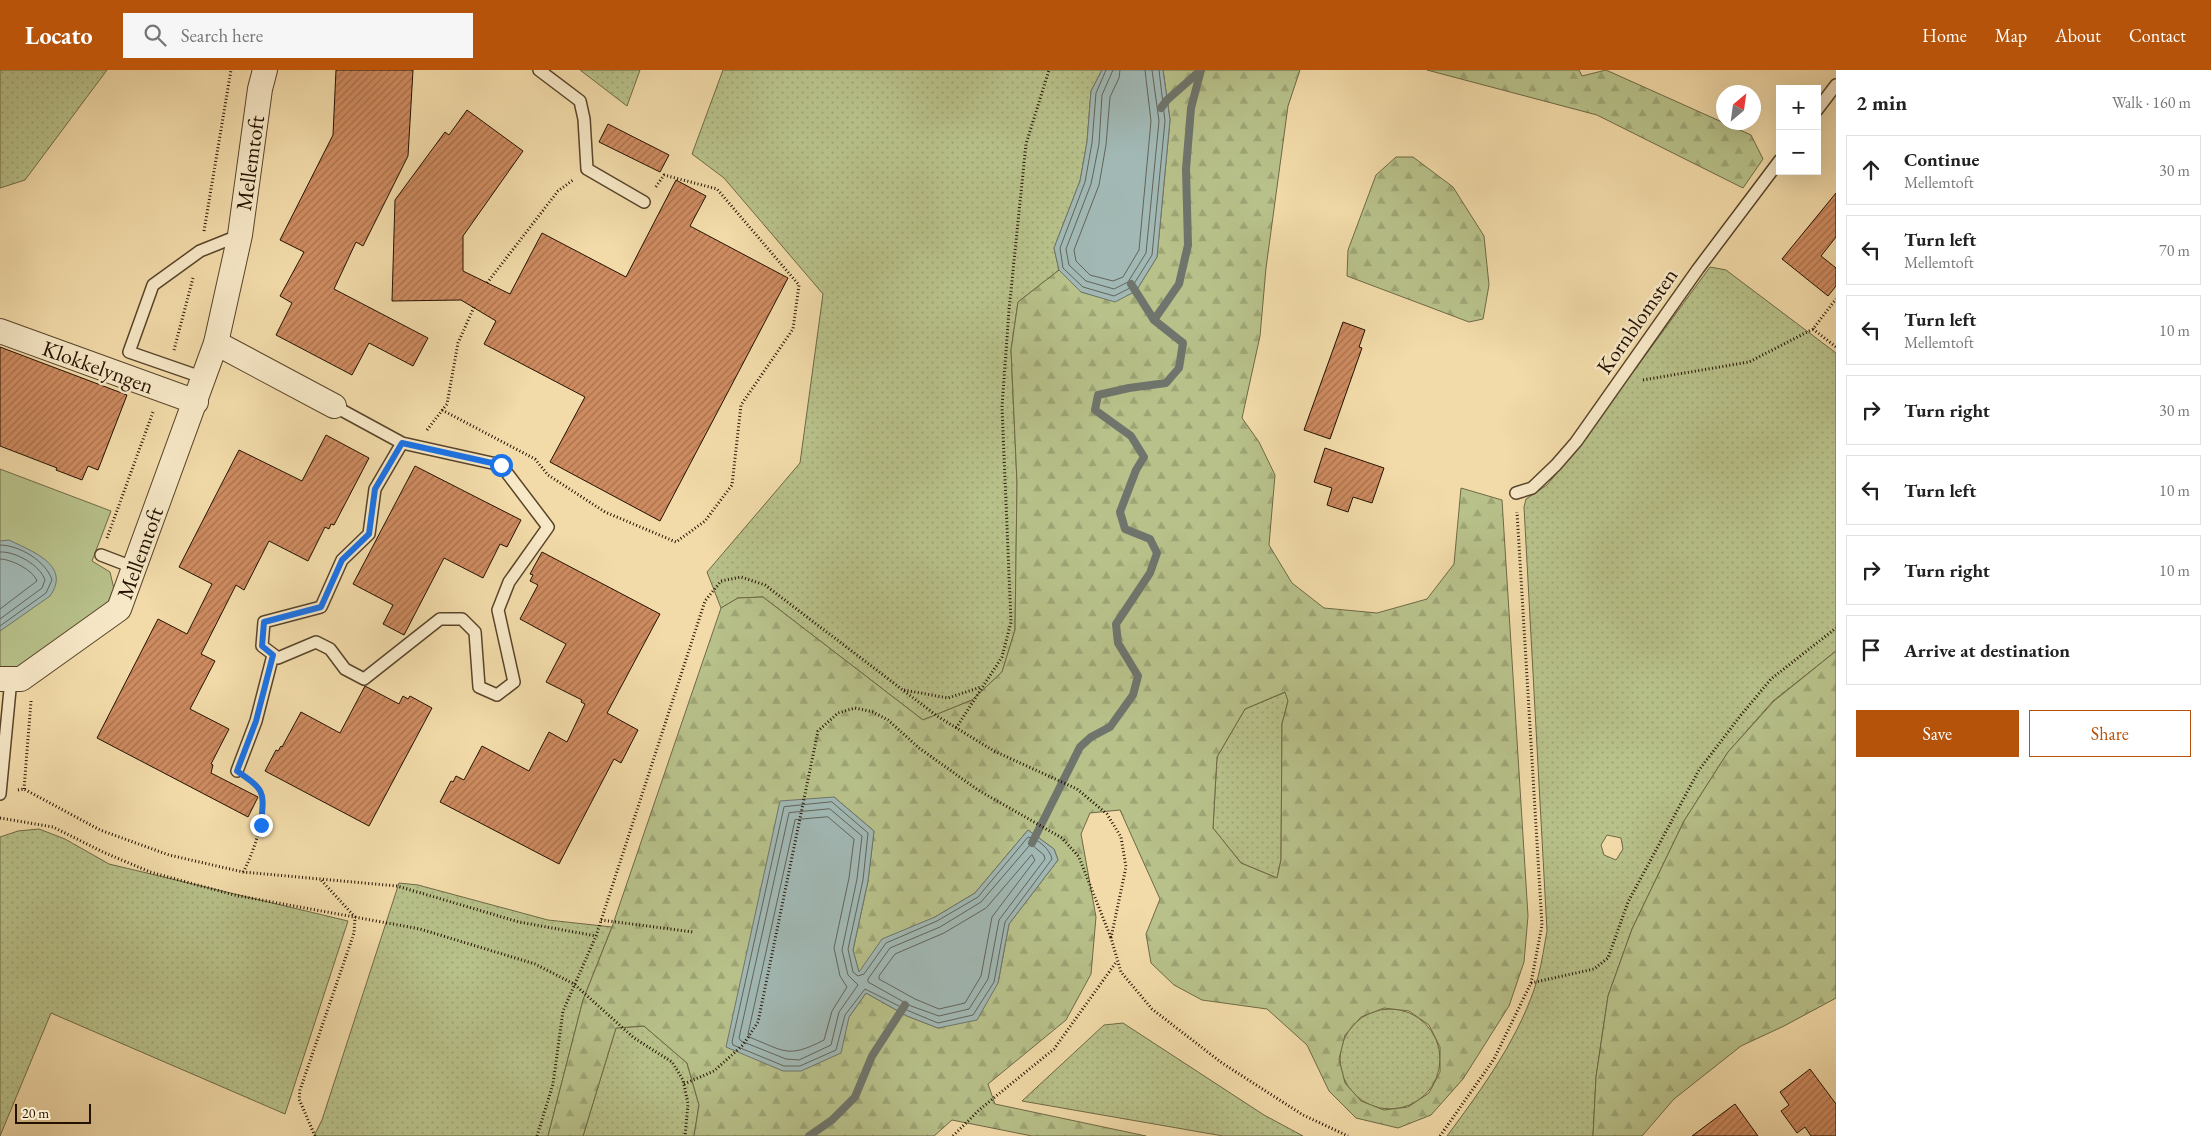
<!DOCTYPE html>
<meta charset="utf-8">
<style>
:root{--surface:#fff;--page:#f6f6f6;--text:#222;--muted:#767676;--line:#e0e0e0;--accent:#b45309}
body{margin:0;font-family:"EB Garamond",serif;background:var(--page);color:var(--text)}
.controls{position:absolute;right:15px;top:15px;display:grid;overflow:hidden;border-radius:0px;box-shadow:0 5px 20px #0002}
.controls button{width:45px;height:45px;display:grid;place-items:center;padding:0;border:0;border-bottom:1px solid var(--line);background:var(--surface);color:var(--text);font:25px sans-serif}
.compass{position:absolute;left:1716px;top:15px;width:45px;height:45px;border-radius:50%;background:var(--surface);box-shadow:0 5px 20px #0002;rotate:29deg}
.scale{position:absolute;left:15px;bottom:12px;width:76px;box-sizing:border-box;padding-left:5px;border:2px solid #241100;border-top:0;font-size:14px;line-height:18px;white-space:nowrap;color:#241100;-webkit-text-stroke:4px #f7e8c7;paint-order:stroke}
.stop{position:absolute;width:15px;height:15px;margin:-11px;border:4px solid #1a73e8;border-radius:50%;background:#fff}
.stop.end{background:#1a73e8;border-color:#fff;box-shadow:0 1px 5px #0008}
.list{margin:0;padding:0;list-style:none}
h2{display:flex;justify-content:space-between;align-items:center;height:65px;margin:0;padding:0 20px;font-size:21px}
h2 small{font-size:16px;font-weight:400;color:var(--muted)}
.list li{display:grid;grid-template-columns:32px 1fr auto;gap:15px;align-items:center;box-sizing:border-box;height:70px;margin:0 10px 10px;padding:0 10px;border:1px solid var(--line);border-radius:0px}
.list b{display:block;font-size:19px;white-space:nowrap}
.list p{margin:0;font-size:16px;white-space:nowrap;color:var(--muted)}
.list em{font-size:16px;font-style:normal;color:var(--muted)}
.actions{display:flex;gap:10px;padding:15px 20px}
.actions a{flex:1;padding:11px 0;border:1px solid var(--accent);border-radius:0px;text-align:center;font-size:18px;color:var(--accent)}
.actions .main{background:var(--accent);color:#fff}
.icon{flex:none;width:28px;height:28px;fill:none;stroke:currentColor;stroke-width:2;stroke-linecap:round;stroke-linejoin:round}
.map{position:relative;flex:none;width:1836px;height:1066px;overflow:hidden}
header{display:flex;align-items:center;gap:30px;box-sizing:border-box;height:70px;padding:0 25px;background:var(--accent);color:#fff}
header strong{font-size:24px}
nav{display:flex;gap:28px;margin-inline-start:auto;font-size:18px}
.search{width:350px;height:45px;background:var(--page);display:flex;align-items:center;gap:12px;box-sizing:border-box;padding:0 18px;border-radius:0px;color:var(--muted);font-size:19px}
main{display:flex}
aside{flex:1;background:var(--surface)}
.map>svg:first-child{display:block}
</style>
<header>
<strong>Locato</strong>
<div class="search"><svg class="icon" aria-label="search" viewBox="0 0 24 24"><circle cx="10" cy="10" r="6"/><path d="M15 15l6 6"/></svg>Search here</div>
<nav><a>Home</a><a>Map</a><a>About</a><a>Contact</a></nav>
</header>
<main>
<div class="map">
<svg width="1836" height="1066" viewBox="0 0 1836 1066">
<defs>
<pattern id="grass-dots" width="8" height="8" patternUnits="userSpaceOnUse" patternTransform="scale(1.25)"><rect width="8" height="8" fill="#b8c18a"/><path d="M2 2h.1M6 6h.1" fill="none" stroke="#9ea575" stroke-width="1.8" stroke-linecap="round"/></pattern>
<pattern id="forest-firs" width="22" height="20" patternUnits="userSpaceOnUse" patternTransform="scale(1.25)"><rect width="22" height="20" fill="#b8c18a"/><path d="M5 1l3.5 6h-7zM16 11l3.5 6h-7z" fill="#9ea575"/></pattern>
<pattern id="building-hatch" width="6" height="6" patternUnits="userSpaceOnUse" patternTransform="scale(1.25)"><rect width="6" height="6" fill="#ce8b60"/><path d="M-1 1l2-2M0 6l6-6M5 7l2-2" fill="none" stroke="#a7704d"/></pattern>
</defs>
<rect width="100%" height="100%" fill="#f2dba9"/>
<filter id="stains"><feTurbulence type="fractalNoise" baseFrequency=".004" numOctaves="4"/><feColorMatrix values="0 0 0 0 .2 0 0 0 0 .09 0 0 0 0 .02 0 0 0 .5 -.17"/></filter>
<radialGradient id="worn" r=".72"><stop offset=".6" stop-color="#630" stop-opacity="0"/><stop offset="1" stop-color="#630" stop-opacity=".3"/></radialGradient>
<!-- grass -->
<g fill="url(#grass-dots)" stroke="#6e6945" fill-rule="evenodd">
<path d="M 0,0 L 107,0 L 25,110 L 0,118 Z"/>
<path d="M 580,0 L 640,0 L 627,36 Z"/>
<path d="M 723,0 L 1102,0 L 1091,21 L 1087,72 L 1080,111 L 1054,178 L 1059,200 L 1018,232 L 1011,280 L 1017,413 L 1015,560 L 1002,602 L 972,630 L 923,650 L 763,527 L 738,528 L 721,538 L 707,502 L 800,393 L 823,224 L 724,108 L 692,84 Z"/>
<path d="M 1710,197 L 1726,200 L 1836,283 L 1836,581 L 1773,631 L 1728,682 L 1684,751 L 1632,859 L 1608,926 L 1596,1007 L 1593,1066 L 1447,1066 C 1482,1019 1522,964 1538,907 C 1542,892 1544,877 1547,861 L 1524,437 L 1526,429 L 1547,415 L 1573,384 ZM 1607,765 L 1621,768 L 1623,779 L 1616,790 L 1604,785 L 1601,775 Z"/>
<path d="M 1286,622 L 1288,631 L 1282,654 L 1281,790 L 1277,808 L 1241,793 L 1213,758 L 1217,687 L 1245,639 Z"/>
<path d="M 39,759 L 65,769 L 109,794 L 348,851 L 285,1044 L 51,943 L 0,1066 L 0,767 L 18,761 Z"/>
<path d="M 399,813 L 418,815 L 548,850 L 612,857 L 583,930 L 548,1066 L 314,1066 L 322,1050 Z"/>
<circle cx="1390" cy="989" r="50"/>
<path d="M 1123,953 L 1264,1045 L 1303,1066 L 1223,1066 L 1022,1031 L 1104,955 Z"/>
<path d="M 644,956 L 687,993 L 699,1035 L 694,1066 L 583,1066 L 616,958 Z"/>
</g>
<!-- forest -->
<g fill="url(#forest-firs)" stroke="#6e6945" fill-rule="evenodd">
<path d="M 1163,0 L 1300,0 L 1288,36 L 1266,198 L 1260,266 L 1242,348 L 1259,372 L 1275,405 L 1269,475 L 1292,513 L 1324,538 L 1377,543 L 1427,529 L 1454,494 L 1461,418 L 1502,430 L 1528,846 L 1524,892 L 1509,936 L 1463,1009 L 1431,1045 L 1398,1058 L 1356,1048 L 1329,1021 L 1307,975 L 1267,939 L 1202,930 L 1174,915 L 1151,893 L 1146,864 L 1160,829 L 1120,740 L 1090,743 L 1081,764 L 1096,847 L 1091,904 L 1066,950 L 988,1014 L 995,1034 L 1146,1066 L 1032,1066 L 952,1050 L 934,1066 L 694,1066 L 699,1035 L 687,993 L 644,956 L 616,958 L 583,1066 L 548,1066 L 583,930 L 612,857 L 721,538 L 738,528 L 763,527 L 923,650 L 972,630 L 1002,602 L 1015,560 L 1017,413 L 1011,280 L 1018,232 L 1059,200 L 1081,222 L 1115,231 L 1136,221 L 1157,187 L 1170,50 ZM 1285,622 L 1288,631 L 1282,654 L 1281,790 L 1277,808 L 1241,793 L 1213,758 L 1217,687 L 1245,639 ZM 834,727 L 874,761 L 868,811 L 853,880 L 859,903 L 935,847 L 975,823 L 1028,760 L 1054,779 L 1058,790 L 1009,854 L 998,913 L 938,958 L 907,946 L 866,923 L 849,947 ZM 1384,938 L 1409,941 L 1429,955 L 1440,977 L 1440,1002 L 1429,1023 L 1408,1037 L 1384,1040 L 1361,1031 L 1345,1013 L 1339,989 L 1345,965 L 1361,947 Z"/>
<path d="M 1427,0 L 1579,0 L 1582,6 L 1606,0 L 1751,65 L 1763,89 L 1743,118 L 1597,45 Z"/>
<path d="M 1396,87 L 1413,87 L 1453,117 L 1484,166 L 1489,215 L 1483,249 L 1469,252 L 1347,206 L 1348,180 L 1376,105 Z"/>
<path d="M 1836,581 L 1836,928 L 1784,956 L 1741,976 L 1674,1029 L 1642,1066 L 1593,1066 L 1596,1007 L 1608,926 L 1632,859 L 1684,751 L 1728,682 L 1774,631 Z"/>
</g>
<!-- park -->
<path fill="#b8c18a" stroke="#6e6945" d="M 0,399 L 111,441 L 92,491 L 110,502 L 114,519 L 104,542 L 9,602 L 0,601 Z"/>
<!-- water -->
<g fill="#a1b8b4" stroke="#6f756c">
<path d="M 1102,0 L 1163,0 L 1170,50 L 1157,187 L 1136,221 L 1115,232 L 1081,222 L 1059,200 L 1054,178 L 1080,111 L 1087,72 L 1091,21 Z"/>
<path d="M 9,470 C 31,481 72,495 50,526 L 0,561 L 0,471 Z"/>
<path d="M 834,727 L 874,761 L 868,811 L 853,880 L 859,902 L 882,869 L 935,847 L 975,823 L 1028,760 L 1054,779 L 1058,790 L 1009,854 L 998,913 L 977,950 L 938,958 L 907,946 L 866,923 L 849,947 L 841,983 L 801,1001 L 783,1001 L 726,977 L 780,731 Z"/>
</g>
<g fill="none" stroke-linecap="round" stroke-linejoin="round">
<!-- shore -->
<g stroke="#62645a" stroke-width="1">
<path d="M 1106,0 L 1096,23 L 1092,73 L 1085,112 L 1060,178 L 1063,198 L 1083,217 L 1114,226 L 1132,217 L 1152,185 L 1165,51 L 1159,0"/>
<path d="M 1113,0 L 1102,25 L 1099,74 L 1091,114 L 1066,179 L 1069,195 L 1086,211 L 1114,219 L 1128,212 L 1146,183 L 1159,51 L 1152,0"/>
<path d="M 1120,0 L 1119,8 L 1110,27 L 1106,75 L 1099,115 L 1074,180 L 1076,191 L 1090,205 L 1113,211 L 1123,207 L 1139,180 L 1151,51 L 1145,0"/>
<path d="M 0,475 C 19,475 46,491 52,510 L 46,523 L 0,556"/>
<path d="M 0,482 C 15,481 40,495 45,510 L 42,518 L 0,549"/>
<path d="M 0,489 C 11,489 33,500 37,511 L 0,539"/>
<path d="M 832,732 L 868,763 L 863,810 L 848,879 L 853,902 L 858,906 L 864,904 L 886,873 L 937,851 L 978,827 L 1028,767 C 1038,769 1050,779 1052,789 L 1005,852 L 994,912 L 973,945 L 938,953 L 909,941 L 865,919 L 845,945 L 836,980 L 800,996 L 784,996 L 733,975 L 732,972 L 784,737 Z"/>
<path d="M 830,739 L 862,766 L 857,809 L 842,880 L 848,905 L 858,915 L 839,942 L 831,975 L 799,990 L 786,989 L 741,971 L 739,968 L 789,743 Z"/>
<path d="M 828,747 L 854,769 L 849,808 L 834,878 L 840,906 L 847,917 L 832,941 L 824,970 C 787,989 785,981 749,967 L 748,964 L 795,750 Z"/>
<path d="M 1032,775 L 1044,785 L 1045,789 L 999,850 L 988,909 L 969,939 L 939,946 L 911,936 L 868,912 L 868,909 L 890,878 L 940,857 L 981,832 L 1029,776 Z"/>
<path d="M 1032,785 L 1035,790 L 992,847 L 981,906 L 965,933 L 939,939 L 915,929 L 879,909 L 879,906 L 895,884 L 944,863 L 986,838 Z"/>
</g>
<!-- stream -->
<g stroke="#6f756c" stroke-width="8">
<path d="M 1161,38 L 1167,30 L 1201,0"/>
<path d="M 1154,250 L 1179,214 L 1188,175 L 1186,99 L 1191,38 L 1201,0"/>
<path d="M 1032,773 L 1080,677 L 1091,667 L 1110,657 L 1133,625 L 1138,606 L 1118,573 L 1116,554 L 1150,503 L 1157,483 L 1150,469 L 1125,459 L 1120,442 L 1136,400 L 1144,387 L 1131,366 L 1095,340 L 1098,325 L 1129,318 L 1166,313 L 1179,298 L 1183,273 L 1154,250 L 1131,214"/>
<path d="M 809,1066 L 832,1050 L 855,1027 L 872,986 L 905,935"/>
</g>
</g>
<!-- building -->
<g fill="url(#building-hatch)" stroke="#241100">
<path d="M 336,0 L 413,0 L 408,86 L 363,176 L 356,172 L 334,219 L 428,268 L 413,296 L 369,273 L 352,305 L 276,265 L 292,233 L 280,226 L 304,182 L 280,170 L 333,65 Z"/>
<path d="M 467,40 L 523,81 L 463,166 L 463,201 L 510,224 L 542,163 L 626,207 L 676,110 L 706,126 L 690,156 L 788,208 L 660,451 L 550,392 L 585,327 L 484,274 L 496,251 L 461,230 L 392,231 L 395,130 L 445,62 L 449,65 Z"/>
<path d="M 608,54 L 669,85 L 660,102 L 599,72 Z"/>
<path d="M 1836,123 L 1836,167 L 1821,186 L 1836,198 L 1836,216 L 1828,226 L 1782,189 Z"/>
<path d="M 1343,252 L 1365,260 L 1359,277 L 1362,278 L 1330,369 L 1304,360 Z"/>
<path d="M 0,277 L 127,325 L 98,400 L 88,396 L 82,410 L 56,400 L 57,398 L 0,376 Z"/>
<path d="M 326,365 L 369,388 L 334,455 L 331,454 L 329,459 L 325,457 L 308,491 L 269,471 L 244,520 L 236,515 L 201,584 L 215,591 L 190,639 L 229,659 L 211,694 L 213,695 L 211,703 L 258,727 L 248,747 L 97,668 L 158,549 L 187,564 L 212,514 L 179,497 L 239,380 L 302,411 Z"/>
<path d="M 1325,378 L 1384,398 L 1372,433 L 1353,427 L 1348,442 L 1327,435 L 1332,418 L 1314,412 Z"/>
<path d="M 415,396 L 521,450 L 507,477 L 500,474 L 483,508 L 444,488 L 404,565 L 383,554 L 393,535 L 353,514 Z"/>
<path d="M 542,482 L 660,544 L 607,643 L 638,660 L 621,693 L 614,689 L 559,794 L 440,732 L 451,711 L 453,712 L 456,706 L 464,710 L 482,676 L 529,701 L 549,662 L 567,672 L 585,634 L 581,632 L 582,630 L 546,612 L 566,574 L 520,549 L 538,515 L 530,511 L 533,505 L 530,504 Z"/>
<path d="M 365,616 L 399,634 L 403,626 L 408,629 L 410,626 L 432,638 L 369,756 L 265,701 L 276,680 L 278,681 L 281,676 L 282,677 L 301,642 L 340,663 Z"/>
<path d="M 1810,999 L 1836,1034 L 1836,1066 L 1811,1066 L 1805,1057 L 1797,1063 L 1781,1041 L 1789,1035 L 1780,1022 Z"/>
<path d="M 1735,1034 L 1758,1066 L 1692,1066 Z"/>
</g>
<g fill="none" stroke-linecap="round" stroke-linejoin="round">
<!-- service casing -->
<g stroke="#58442a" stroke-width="14">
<g id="service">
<path d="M 539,0 L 580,31 L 584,49 L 587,99 L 644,132"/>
<path d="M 1817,40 L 1836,15"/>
<path d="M 204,308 L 129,282 L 153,215 L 200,181 L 240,165"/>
<path d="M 334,336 L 402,373 L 375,419 L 369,464 L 342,490 L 321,537 L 264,552 L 262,576 L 278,588 L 316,572 L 330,579 L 345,599 L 364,609 L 440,549 L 462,549 L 475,562 L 479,617 L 497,625 L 514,612 L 498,540 L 509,512 L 548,457 L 501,395 L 402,373"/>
<path d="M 1516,423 L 1532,418 L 1556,395 L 1576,372 L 1698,199 L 1780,90"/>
<path d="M 101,485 L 135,498"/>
<path d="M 237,701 L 256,651 L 273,585"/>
<path d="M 0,724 L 11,609"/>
</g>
</g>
<!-- minor casing -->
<g stroke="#58442a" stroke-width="26">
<g id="minor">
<path d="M 0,261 L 196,332"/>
<path d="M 216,273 L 334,336"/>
<path d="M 0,609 L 21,609 L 119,539 L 216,273 L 240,165 L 260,19 L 265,0"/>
</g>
</g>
<!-- path -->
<g stroke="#241100" stroke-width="3" stroke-dasharray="1 2.5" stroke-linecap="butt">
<path d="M 204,161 L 231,0"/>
<path d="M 487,213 L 558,121 L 573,110"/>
<path d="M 1813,259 L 1836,277"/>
<path d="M 174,280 L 193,208"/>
<path d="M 1643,310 L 1749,292 L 1813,259 L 1836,229"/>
<path d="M 442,340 L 535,389 L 548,405 L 605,442 L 676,472 L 705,451 L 732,415 L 741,335 L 793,259 L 799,215 L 717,119 L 664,105 L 655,118"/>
<path d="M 427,360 L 447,334 L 458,273 L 474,237"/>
<path d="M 107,468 L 153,342"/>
<path d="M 904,620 L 948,628 L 981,617"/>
<path d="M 956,658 L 1002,587 L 1011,552 L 1002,337 L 1009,240 L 1026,74 L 1049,0"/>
<path d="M 24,719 L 31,631"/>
<path d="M 18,720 L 24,719 L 100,760 L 169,785 L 243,802 L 397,816 L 519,852 L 596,866"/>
<path d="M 0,748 L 53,757 L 103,782 L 150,802 L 234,825 L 420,859 L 535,894 L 574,914 L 634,968 L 672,992 L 683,1010 L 688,1034 L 685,1066"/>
<path d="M 243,802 C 252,788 269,737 262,723 C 260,717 256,714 252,711"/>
<path d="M 601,850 L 693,862"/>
<path d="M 1531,913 L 1594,899 L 1608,888 L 1628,832 L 1699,700 L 1741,645 L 1771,609 L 1836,558"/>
<path d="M 684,1014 L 714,1001 L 743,975 L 758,952 L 818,661 L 838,643 L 855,638 L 873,642 L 888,650 L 919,678 L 978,720 L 1062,768 L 1079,787 L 1111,868"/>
<path d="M 315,1066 L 299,1029 L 300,1020 L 354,863 L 355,847 L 321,810"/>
<path d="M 537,1066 L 553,1014 L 563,941 L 596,866 L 705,531 L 721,511 L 741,507 L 765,515 L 937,646 L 994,681 L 1077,719 L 1107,744 L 1121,767 L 1126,797 L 1111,868 L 1121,902 L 1152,939 L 1222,993 L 1303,1045 L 1348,1066"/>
<path d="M 953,1066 L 979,1040 L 1054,979 L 1117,891"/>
<path d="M 1440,1066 L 1494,989 L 1531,913 L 1542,855 L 1517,442"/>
</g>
<!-- service -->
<use href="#service" stroke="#f7e8c7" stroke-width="11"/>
<!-- minor -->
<use href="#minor" stroke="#f7e8c7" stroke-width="24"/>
</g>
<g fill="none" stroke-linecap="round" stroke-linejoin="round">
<!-- route -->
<path stroke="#1a73e8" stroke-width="6" d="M 261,755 C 264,721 266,721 237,701 L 256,651 L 273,585 L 262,576 L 264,552 L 321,537 L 342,490 L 369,464 L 375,419 L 402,373 L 501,395"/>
</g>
<g text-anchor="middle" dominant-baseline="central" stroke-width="5" stroke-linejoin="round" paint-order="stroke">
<!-- street labels -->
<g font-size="22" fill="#241100" stroke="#f7e8c7">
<text transform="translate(250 93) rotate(-82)">Mellemtoft</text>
<text transform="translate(1637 251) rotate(-55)">Kornblomsten</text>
<text transform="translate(98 297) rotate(20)">Klokkelyngen</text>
<text transform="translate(140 483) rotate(-70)">Mellemtoft</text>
</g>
</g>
<rect width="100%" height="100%" filter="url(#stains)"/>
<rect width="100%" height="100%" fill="url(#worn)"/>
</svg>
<div class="controls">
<button>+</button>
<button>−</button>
</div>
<svg class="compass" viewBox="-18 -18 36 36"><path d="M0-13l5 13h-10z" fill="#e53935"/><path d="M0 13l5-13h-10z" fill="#767676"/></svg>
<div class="scale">20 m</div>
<div class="stop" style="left:501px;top:395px"></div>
<div class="stop end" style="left:261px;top:755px"></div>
</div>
<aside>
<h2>2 min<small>Walk · 160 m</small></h2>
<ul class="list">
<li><svg class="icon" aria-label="ahead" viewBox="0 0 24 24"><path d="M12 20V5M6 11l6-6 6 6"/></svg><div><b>Continue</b><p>Mellemtoft</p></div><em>30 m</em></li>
<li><svg class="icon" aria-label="left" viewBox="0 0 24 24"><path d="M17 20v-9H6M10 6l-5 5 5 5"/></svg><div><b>Turn left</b><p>Mellemtoft</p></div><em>70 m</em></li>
<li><svg class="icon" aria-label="left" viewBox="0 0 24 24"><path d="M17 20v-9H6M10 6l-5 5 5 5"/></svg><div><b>Turn left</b><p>Mellemtoft</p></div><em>10 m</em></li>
<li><svg class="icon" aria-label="right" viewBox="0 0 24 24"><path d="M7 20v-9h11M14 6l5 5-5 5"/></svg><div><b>Turn right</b></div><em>30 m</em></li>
<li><svg class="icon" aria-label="left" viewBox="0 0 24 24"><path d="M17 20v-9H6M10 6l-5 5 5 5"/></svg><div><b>Turn left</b></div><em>10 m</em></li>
<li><svg class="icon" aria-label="right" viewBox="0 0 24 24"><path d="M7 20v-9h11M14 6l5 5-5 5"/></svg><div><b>Turn right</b></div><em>10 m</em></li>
<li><svg class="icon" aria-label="arrive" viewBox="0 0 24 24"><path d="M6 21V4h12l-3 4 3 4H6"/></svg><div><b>Arrive at destination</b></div></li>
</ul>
<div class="actions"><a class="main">Save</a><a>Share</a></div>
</aside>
</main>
